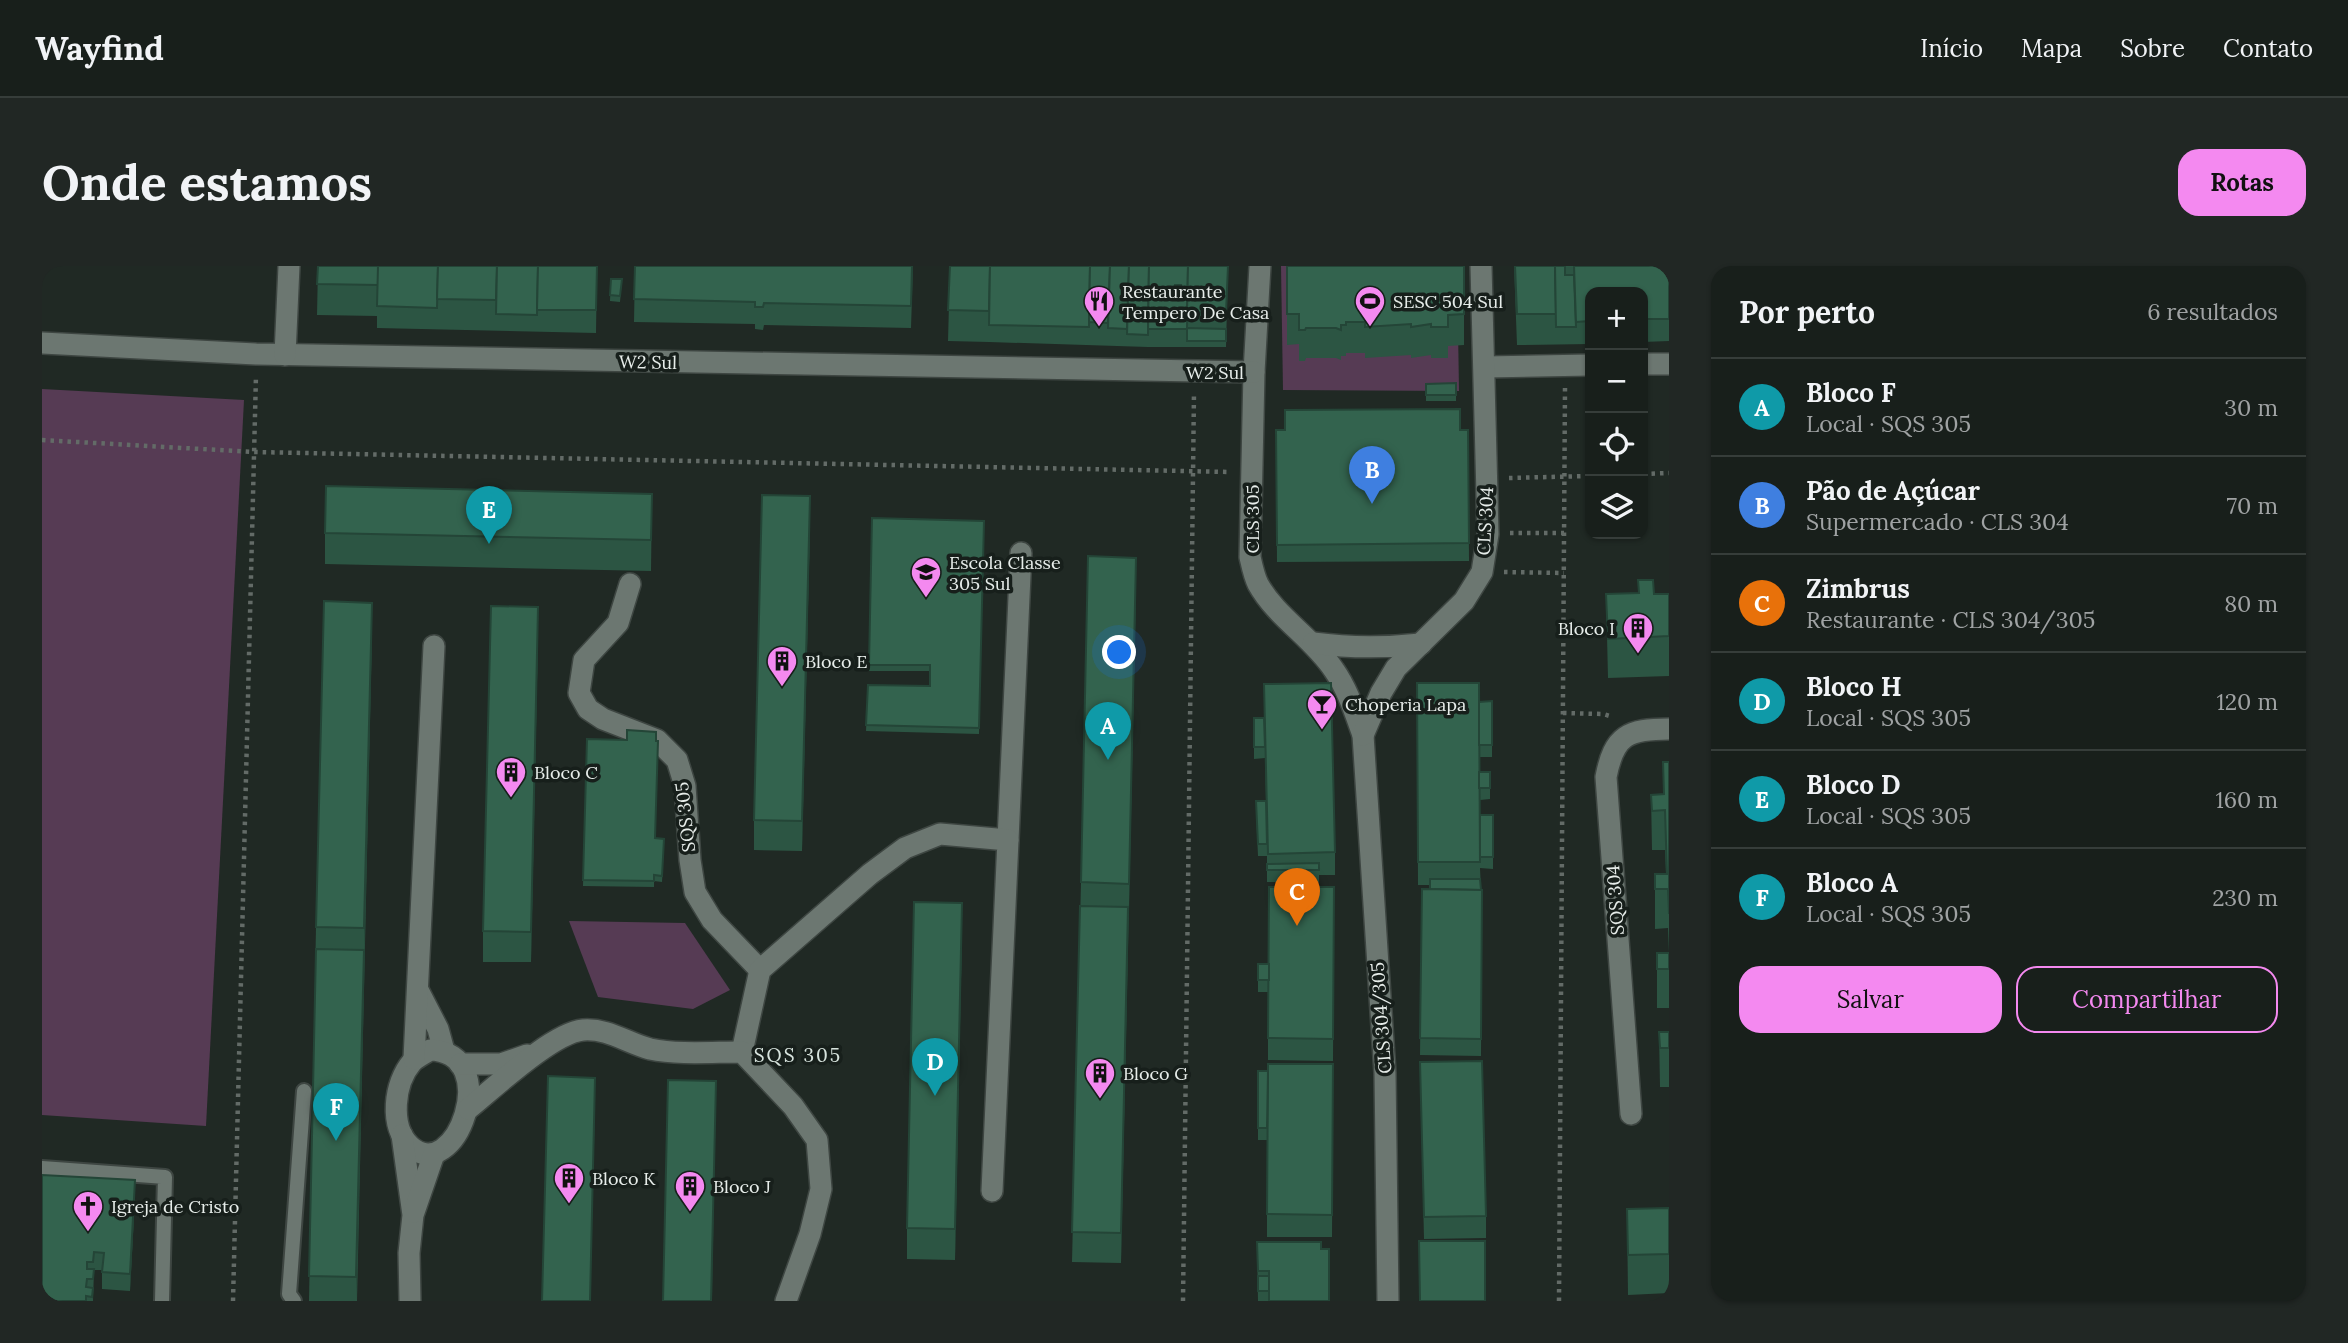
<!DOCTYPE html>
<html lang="pt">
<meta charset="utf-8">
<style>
:root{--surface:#181f1b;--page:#212724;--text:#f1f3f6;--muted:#9fa2a3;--line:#363d3a;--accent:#f489f0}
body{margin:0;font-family:Lora,serif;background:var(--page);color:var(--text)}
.controls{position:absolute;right:21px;top:21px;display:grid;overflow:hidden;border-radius:14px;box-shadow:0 2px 5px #0004}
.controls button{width:63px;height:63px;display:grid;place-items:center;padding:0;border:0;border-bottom:2px solid var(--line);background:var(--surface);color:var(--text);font:35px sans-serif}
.you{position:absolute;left:1078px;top:387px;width:24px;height:24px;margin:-18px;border:5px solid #fff;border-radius:50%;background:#1a73e8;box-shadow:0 0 0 10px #1a73e833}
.badge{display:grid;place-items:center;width:46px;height:46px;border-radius:50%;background:var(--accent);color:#fff;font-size:23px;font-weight:700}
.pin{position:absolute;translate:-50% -58px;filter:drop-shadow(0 2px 4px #0008)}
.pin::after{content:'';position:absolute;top:37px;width:24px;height:21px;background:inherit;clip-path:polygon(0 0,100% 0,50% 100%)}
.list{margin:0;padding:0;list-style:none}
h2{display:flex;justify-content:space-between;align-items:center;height:91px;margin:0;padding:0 28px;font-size:30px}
h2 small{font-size:23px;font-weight:400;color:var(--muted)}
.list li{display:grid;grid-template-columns:46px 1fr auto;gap:21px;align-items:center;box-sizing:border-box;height:98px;padding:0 28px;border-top:2px solid var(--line)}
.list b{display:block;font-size:26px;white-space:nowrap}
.list p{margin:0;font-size:23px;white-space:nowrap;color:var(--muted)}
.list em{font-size:23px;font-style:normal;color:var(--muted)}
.actions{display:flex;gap:14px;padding:21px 28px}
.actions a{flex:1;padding:16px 0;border:2px solid var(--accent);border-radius:21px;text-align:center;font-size:24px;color:var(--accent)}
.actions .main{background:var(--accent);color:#111}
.icon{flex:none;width:38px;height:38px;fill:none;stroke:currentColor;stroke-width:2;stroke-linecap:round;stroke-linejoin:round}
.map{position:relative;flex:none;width:1627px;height:1035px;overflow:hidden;border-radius:21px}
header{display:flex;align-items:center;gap:42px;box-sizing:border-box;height:98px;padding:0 35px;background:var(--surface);border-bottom:2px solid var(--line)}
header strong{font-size:33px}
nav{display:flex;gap:38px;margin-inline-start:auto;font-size:24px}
.intro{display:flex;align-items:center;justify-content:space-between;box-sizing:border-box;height:168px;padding:0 42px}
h1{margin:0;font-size:49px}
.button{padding:18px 32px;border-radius:21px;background:var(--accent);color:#111;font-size:24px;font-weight:700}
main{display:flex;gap:42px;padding:0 42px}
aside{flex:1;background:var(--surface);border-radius:21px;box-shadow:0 2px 5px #0004}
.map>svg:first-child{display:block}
</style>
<header>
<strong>Wayfind</strong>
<nav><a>Início</a><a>Mapa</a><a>Sobre</a><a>Contato</a></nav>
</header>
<div class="intro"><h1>Onde estamos</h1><a class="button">Rotas</a></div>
<main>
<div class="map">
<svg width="1627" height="1035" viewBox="0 0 1627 1035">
<rect width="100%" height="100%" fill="#202924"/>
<!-- green -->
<g fill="#563b54">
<path d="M 1239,0 L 1415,0 L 1417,125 L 1241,124 Z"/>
<path d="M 0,123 L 202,134 L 164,860 L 0,849 Z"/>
<path d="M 527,655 L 643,657 L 688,724 L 651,743 L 556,731 Z"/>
</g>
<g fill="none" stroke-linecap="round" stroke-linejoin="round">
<!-- lane casing -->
<g stroke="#3e4642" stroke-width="18">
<g id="lane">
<path d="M 0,902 L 123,911 L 120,1035"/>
<path d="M 252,1035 L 247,1028 L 262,825"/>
</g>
</g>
<!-- street casing -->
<g stroke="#3e4642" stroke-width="24">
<g id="street">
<path d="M 588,318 L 576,357 L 542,394 L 537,427 L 546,443 L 561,453 L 615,474 L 635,494 L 643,520 L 648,594 L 653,626 L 670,654 L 718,704"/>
<path d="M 966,574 L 979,287"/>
<path d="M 376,724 L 396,763 L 402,785"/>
<path d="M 388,784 C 463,786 413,922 368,880 C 347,860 352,817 370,796 C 375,791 382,788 388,784 Z"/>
<path d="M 700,786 L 718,704 L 828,608 L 863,582 L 898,568 L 966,574 L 950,925"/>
<path d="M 372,793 L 392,380"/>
<path d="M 418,798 L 459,798 L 485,789"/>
<path d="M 426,843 C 451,823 510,767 541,764 C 566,762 585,777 608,783 C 637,789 670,786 700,786 L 751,840 L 775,874 L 779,923 L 768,968 L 744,1035"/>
<path d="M 1589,848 L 1564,511 C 1572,469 1586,463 1627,463"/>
<path d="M 360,869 L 371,949 L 367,987 L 368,1035"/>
<path d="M 372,946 L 392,888"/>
</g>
</g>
<!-- secondary casing -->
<g stroke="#3e4642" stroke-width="24">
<g id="secondary">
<path d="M 1218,0 L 1212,106 L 1208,291 C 1210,300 1212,310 1216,318 C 1234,351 1271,372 1292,404 C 1306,424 1313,447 1321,469 L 1343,807 L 1346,1035"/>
<path d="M 0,77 L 214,88 L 1212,106"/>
<path d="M 243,89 L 247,0"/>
<path d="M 1601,98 L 1627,98"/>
<path d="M 1443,101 L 1548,99"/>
<path d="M 1271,377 C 1308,382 1342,382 1379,378"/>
<path d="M 1321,469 L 1339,427 L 1354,402 L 1422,335 L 1440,306 L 1446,268 L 1439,0"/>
</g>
</g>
<!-- path -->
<g stroke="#636b67" stroke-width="4.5" stroke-dasharray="3.5 5" stroke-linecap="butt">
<path d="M 0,174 L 212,186 L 1189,206"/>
<path d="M 1601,208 L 1627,207"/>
<path d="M 1467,212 L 1548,210"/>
<path d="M 1468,267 L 1522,267"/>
<path d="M 1462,306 L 1522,307"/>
<path d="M 1521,447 L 1561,448 L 1571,451"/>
<path d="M 191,1035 L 214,109"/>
<path d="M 1141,1035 L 1152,126"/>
<path d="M 1517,1035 L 1523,122"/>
</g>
<!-- lane -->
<use href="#lane" stroke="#6c7771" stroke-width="14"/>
<!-- street -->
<use href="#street" stroke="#6c7771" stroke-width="21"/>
<!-- secondary -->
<use href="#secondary" stroke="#6c7771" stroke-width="21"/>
</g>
<!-- wall -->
<g fill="#2c5543">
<path d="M 276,0 L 555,0 L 554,67 L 335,62 L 335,50 L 275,49 Z"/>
<path d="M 593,0 L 871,0 L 869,62 L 722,59 L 721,64 L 713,63 L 713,58 L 592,56 Z"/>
<path d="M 908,0 L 1186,0 L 1184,81 L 1106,81 L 947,76 L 947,74 L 947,76 L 906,75 Z"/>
<path d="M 1245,0 L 1422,0 L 1422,79 L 1406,80 L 1406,92 L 1389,92 L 1389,89 L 1369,92 L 1369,89 L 1323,92 L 1323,87 L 1304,87 L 1304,90 L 1299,90 L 1299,94 L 1294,92 L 1264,92 L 1263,95 L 1257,95 L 1257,78 L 1245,79 Z"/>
<path d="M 1472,0 L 1627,0 L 1627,75 L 1601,76 L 1601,26 L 1548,26 L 1548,78 L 1475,79 Z"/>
<path d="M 569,13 L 580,13 L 578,36 L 568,35 Z"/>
<path d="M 1414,117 L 1414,135 L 1384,135 L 1384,118 Z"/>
<path d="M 1234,164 L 1426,164 L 1427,295 L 1235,296 Z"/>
<path d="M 610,228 L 609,305 L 283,298 L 283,267 Z"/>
<path d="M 830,252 L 942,255 L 937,468 L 824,465 L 826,419 L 888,420 L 888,405 L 827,405 Z"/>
<path d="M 768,261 L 760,585 L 712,584 L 712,554 Z"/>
<path d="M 1596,314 L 1612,328 L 1627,328 L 1627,410 L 1566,412 L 1564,328 L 1596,327 Z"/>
<path d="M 1094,322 L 1079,997 L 1030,996 L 1039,616 Z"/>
<path d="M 330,367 L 315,1035 L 267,1035 L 274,661 Z"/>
<path d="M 496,371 L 489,696 L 441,696 L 441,665 Z"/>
<path d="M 1375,417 L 1437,436 L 1450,435 L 1450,491 L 1437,491 L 1437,506 L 1448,506 L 1448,533 L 1438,534 L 1438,549 L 1451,591 L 1451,603 L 1438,602 L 1439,624 L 1440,624 L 1439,790 L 1378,789 L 1380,623 L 1388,623 L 1388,619 L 1376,619 Z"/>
<path d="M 1222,418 L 1293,586 L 1293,609 L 1277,609 L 1277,616 L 1225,616 L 1225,590 L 1216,590 L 1214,547 L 1224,535 L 1223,492 L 1212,493 L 1212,452 L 1222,452 Z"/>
<path d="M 545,473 L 614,572 L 622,579 L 620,616 L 612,615 L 612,621 L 541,620 Z"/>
<path d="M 1621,496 L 1627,496 L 1627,742 L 1615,742 L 1615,687 L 1627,687 L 1626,662 L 1613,663 L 1613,608 L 1624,608 L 1623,584 L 1610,584 L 1609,529 L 1621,528 Z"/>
<path d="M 1292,621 L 1291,795 L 1226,794 L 1226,726 L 1216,726 L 1216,698 L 1227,698 Z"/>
<path d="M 920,668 L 913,994 L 865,993 L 865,962 Z"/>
<path d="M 1617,766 L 1627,766 L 1627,821 L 1618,821 Z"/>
<path d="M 1378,796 L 1444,950 L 1444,972 L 1382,973 Z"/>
<path d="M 1291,798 L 1290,971 L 1225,971 L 1225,874 L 1216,874 L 1216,805 Z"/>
<path d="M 93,931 L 88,1025 L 60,1023 L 60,1004 L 52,1004 L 51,1035 L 0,1035 Z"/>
<path d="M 1627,942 L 1627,1027 L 1586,1029 L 1585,943 Z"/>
<path d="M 1215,976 L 1279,983 L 1287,1035 L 1216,1035 Z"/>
</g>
<!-- shaded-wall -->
<g fill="#244537">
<path d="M 768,230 L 768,261 L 760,585 L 760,555 Z"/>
<path d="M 1094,292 L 1094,322 L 1087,649 L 1087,618 Z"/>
<path d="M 330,337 L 330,367 L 322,692 L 322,662 Z"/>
<path d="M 496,341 L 496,371 L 489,696 L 489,666 Z"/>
<path d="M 920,637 L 920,668 L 913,994 L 913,963 Z"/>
<path d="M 1086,641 L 1086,672 L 1079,997 L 1079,967 Z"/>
<path d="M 322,684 L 322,715 L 314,1035 L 314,1011 Z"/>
<path d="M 553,812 L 553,843 L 548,1035 Z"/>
<path d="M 674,815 L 670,1035 L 669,1035 Z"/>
<path d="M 93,914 L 93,931 L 88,1025 L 88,1008 Z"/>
</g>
<!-- building -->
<g fill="#33634e" stroke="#244537" stroke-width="2" fill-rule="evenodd">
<path d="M 276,0 L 336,0 L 336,19 L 275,18 Z"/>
<path d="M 336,0 L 396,0 L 395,42 L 335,40 Z"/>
<path d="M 396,0 L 455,0 L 454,34 L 395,33 Z"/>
<path d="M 455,0 L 496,0 L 495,49 L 454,48 Z"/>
<path d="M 496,0 L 555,0 L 554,44 L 495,44 Z"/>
<path d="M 593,0 L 870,0 L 869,40 L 722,37 L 721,41 L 713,41 L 713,36 L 592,33 Z"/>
<path d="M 908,0 L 948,0 L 947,45 L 906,44 Z"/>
<path d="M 948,0 L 1048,0 L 1047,61 L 947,59 Z"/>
<path d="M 1048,0 L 1068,0 L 1066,57 L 1047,56 Z"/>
<path d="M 1068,0 L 1087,0 L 1085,63 L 1066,62 Z"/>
<path d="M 1087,0 L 1107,0 L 1106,69 L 1085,68 Z"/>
<path d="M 1107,0 L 1146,0 L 1145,63 L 1106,63 ZM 1133,19 L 1139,19 L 1138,28 L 1133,28 Z"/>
<path d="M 1146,0 L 1186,0 L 1184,47 L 1145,46 Z"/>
<path d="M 1245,0 L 1422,0 L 1422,48 L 1406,49 L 1406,61 L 1389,61 L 1389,58 L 1369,61 L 1369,58 L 1323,61 L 1323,56 L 1304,56 L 1304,59 L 1299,59 L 1299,64 L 1294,62 L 1264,62 L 1263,64 L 1257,64 L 1257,48 L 1245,48 Z"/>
<path d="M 1473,0 L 1513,0 L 1514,48 L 1475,48 Z"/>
<path d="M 1513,0 L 1523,0 L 1523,9 L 1532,9 L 1534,61 L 1514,61 Z"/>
<path d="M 1532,0 L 1627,0 L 1627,53 L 1601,53 L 1601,26 L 1548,26 L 1548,55 L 1534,56 Z"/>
<path d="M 569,13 L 580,13 L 578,30 L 568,29 Z"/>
<path d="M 1145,62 L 1184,63 L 1184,75 L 1145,75 Z"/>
<path d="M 1414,117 L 1414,129 L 1384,129 L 1384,118 Z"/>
<path d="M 1418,143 L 1418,164 L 1426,164 L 1427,277 L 1235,279 L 1234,164 L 1243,164 L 1243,144 Z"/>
<path d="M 284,220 L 610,228 L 609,274 L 283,267 Z"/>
<path d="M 720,229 L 768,230 L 760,555 L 712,554 Z"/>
<path d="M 830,252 L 942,255 L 937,462 L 824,459 L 826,419 L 888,420 L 888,399 L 827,399 Z"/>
<path d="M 1046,290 L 1094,292 L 1087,618 L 1039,616 Z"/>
<path d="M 1596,314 L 1611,314 L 1612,328 L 1627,328 L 1627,370 L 1566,373 L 1564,328 L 1597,327 Z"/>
<path d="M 282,335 L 330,337 L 322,662 L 274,661 Z"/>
<path d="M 449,340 L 496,341 L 489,666 L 441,665 Z"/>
<path d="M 1289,417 L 1293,586 L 1226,588 L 1222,418 Z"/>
<path d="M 1375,417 L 1437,417 L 1438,596 L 1376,596 Z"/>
<path d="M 1450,435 L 1450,479 L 1437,479 L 1437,436 Z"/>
<path d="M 1212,452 L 1222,452 L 1223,481 L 1212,481 Z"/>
<path d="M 585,464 L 614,466 L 614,475 L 616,475 L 613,572 L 622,573 L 620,610 L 612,609 L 612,615 L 541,614 L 545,473 L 585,474 Z"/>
<path d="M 1621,496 L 1627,496 L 1627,648 L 1626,623 L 1613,623 L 1613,608 L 1625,608 L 1623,544 L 1610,545 L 1609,529 L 1622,528 Z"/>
<rect x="1437" y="506" width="11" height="16"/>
<path d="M 1214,535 L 1224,535 L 1225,578 L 1216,578 Z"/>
<rect x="1438" y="549" width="13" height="42"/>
<path d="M 1277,597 L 1277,604 L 1225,604 L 1225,598 Z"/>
<path d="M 1388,613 L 1438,613 L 1439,624 L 1388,623 Z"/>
<path d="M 1227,621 L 1292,621 L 1291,773 L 1226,772 Z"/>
<path d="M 1380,623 L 1440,624 L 1439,773 L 1378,772 Z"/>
<path d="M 872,636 L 920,637 L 913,963 L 865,962 Z"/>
<path d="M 1038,640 L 1086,641 L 1079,967 L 1030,966 Z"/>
<path d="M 274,683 L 322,684 L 314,1011 L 267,1010 Z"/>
<rect x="1615" y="687" width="12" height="16"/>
<rect x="1216" y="698" width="11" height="16"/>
<path d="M 1617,766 L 1627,766 L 1627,782 L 1618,782 Z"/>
<path d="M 1440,795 L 1444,950 L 1382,951 L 1378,796 Z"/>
<path d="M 1226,798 L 1291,798 L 1290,949 L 1225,948 Z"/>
<path d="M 1216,805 L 1226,805 L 1225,862 L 1216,862 Z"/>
<path d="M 506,810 L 553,812 L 548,1035 L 500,1035 Z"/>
<path d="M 626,814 L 674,815 L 669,1035 L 621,1035 Z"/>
<path d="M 0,909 L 93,914 L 88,1008 L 60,1006 L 62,987 L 52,986 L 51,996 L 45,996 L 45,1003 L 52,1003 L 51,1013 L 45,1013 L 44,1021 L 51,1022 L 50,1031 L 44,1030 L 44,1035 L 0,1035 Z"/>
<path d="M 1627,942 L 1627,988 L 1586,989 L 1585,943 Z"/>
<path d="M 1377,975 L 1443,975 L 1443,1035 L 1378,1035 Z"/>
<path d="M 1215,976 L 1279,976 L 1279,983 L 1287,983 L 1287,1035 L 1227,1035 L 1227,1005 L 1216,1005 Z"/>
<rect x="1216" y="1010" width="11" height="15"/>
</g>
<!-- icons -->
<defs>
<g id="restaurant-pin" transform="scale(1.575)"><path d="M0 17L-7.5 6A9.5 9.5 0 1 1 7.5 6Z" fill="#f489f0" stroke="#171f1b"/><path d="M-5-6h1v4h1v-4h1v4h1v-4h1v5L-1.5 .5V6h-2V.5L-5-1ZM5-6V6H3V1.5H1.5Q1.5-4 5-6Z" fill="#111"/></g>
<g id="stadium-pin" transform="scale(1.575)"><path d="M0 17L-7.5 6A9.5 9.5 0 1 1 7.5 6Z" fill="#f489f0" stroke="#171f1b"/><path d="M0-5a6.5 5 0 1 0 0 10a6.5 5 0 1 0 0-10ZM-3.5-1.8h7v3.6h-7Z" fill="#111"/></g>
<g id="school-pin" transform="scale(1.575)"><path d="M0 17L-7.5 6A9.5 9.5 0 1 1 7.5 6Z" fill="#f489f0" stroke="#171f1b"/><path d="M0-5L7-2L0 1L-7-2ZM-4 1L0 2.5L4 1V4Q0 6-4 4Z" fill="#111"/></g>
<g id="building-pin" transform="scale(1.575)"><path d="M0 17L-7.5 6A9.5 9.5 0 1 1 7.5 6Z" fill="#f489f0" stroke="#171f1b"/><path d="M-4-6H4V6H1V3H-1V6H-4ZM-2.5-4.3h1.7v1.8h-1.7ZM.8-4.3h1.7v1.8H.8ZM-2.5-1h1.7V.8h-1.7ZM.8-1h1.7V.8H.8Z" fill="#111"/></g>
<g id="bar-pin" transform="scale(1.575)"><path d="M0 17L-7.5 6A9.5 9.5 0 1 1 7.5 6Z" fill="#f489f0" stroke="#171f1b"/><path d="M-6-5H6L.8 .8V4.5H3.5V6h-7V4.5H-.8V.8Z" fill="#111"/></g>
<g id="church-pin" transform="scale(1.575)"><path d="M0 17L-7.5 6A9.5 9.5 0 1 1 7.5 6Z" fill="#f489f0" stroke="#171f1b"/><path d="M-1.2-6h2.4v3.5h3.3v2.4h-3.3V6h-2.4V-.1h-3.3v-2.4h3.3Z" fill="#111"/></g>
</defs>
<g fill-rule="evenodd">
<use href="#restaurant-pin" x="1057" y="35"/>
<use href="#stadium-pin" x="1328" y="35"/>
<use href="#school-pin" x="884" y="306"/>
<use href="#building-pin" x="1596" y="362"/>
<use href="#building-pin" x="740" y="395"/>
<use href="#bar-pin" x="1280" y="438"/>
<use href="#building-pin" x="469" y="506"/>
<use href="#building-pin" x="1058" y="807"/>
<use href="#building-pin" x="527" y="912"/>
<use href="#building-pin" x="648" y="920"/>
<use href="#church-pin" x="46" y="940"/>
</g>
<g text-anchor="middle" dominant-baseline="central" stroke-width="7" stroke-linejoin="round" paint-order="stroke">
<!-- poi labels -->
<g font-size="18" fill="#e7edea" stroke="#171f1b" text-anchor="start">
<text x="1080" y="25">Restaurante<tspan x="1080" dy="21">Tempero De Casa</tspan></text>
<text x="1351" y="35">SESC 504 Sul</text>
<text x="907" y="296">Escola Classe<tspan x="907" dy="21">305 Sul</tspan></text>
<text x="1573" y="362" text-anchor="end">Bloco I</text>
<text x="763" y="395">Bloco E</text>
<text x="1303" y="438">Choperia Lapa</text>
<text x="492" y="506">Bloco C</text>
<text x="1081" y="807">Bloco G</text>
<text x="550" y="912">Bloco K</text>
<text x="671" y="920">Bloco J</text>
<text x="69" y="940">Igreja de Cristo</text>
</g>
<!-- street labels -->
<g font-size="18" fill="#e7edea" stroke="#171f1b">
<text transform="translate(606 96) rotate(1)">W2 Sul</text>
<text x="1173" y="106">W2 Sul</text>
<text transform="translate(1210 253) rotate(-90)">CLS 305</text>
<text transform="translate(1443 255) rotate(-87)">CLS 304</text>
<text transform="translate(643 551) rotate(-96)">SQS 305</text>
<text transform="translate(1573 634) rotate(-94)">SQS 304</text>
<text transform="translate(1339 752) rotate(-94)">CLS 304/305</text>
</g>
<!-- neighbourhood labels -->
<g font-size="19" letter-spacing="2" fill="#d7e3dd" stroke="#171f1b">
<text x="756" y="789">SQS 305</text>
</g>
</g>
</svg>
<div class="controls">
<button>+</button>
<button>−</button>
<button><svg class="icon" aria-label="locate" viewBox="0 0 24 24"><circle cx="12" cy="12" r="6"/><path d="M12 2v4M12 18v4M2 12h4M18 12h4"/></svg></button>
<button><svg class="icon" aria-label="layers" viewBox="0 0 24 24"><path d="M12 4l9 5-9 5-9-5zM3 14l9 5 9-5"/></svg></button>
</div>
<div class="you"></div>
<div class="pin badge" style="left:1066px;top:494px;background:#0f9aa8">A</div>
<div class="pin badge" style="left:1330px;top:238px;background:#3f7fe0">B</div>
<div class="pin badge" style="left:1255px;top:660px;background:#e8710a">C</div>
<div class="pin badge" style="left:893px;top:830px;background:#0f9aa8">D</div>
<div class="pin badge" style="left:447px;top:278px;background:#0f9aa8">E</div>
<div class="pin badge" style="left:294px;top:875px;background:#0f9aa8">F</div>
</div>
<aside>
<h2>Por perto<small>6 resultados</small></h2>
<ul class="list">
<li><span class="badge" style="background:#0f9aa8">A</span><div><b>Bloco F</b><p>Local · SQS 305</p></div><em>30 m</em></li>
<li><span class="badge" style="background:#3f7fe0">B</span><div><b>Pão de Açúcar</b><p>Supermercado · CLS 304</p></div><em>70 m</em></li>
<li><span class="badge" style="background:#e8710a">C</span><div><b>Zimbrus</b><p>Restaurante · CLS 304/305</p></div><em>80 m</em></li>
<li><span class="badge" style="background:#0f9aa8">D</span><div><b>Bloco H</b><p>Local · SQS 305</p></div><em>120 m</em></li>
<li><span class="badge" style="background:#0f9aa8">E</span><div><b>Bloco D</b><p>Local · SQS 305</p></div><em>160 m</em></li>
<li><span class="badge" style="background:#0f9aa8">F</span><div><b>Bloco A</b><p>Local · SQS 305</p></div><em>230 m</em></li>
</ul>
<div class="actions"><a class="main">Salvar</a><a>Compartilhar</a></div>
</aside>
</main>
